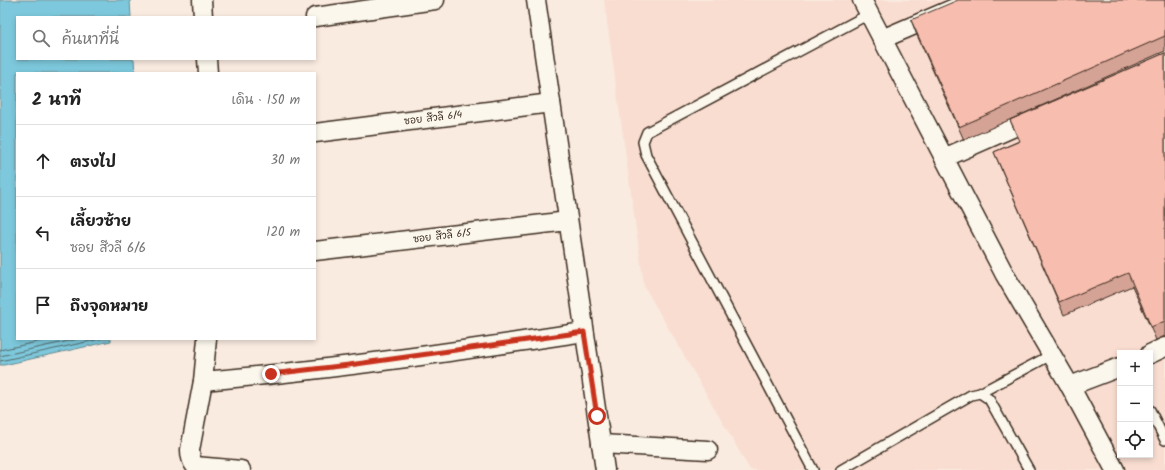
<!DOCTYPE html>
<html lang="th">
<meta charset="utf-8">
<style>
:root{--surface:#fff;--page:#f2f2f2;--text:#222;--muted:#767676;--line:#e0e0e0}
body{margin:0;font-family:Kalam,"Playpen Sans Thai",sans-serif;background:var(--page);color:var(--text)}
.controls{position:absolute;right:12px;bottom:12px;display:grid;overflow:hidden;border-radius:0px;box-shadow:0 2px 6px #0003}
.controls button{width:36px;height:36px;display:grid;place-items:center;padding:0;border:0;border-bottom:1px solid var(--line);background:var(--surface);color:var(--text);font:20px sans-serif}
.stop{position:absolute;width:12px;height:12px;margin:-9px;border:3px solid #c8321e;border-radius:50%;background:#fff}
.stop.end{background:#c8321e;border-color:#fff;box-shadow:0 1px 4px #0008}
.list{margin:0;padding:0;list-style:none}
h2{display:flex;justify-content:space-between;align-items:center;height:52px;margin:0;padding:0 16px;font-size:17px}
h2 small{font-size:13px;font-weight:400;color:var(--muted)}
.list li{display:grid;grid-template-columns:26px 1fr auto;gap:12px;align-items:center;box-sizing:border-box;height:72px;padding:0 16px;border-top:1px solid var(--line)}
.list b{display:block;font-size:15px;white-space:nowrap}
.list p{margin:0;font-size:13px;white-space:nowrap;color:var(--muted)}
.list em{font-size:13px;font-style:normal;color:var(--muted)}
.icon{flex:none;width:22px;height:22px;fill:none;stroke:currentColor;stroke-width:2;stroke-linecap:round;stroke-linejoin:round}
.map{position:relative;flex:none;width:1165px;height:470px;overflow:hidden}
.search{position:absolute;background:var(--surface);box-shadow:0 2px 6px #0003;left:16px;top:16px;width:300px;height:44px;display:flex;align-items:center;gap:10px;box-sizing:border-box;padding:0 14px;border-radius:0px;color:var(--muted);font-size:15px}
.panel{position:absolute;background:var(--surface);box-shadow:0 2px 6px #0003;left:16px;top:72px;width:300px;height:268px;border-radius:0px}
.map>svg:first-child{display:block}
</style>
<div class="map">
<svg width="1165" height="470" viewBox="0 0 1165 470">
<rect width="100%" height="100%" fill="#faebe0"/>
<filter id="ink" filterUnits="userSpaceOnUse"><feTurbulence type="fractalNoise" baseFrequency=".025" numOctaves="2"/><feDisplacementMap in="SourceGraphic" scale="8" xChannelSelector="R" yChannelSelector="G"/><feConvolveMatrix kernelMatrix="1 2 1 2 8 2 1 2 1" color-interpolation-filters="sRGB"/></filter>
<g filter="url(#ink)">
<!-- built -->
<path fill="#f9ddd1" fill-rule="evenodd" d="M 604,0 L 1165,0 L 1165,470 L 750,470 L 644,286 ZM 1120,353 L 1150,353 L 1150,455 L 1120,455 Z"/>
<!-- water -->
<path fill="#7dc8dc" stroke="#638990" d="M 0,0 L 130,0 L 131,17 L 17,17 L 17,59 L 134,59 L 135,73 L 17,73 L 17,339 L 111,339 L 111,341 L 4,365 L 0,365 Z"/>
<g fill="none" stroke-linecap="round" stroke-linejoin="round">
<!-- shore -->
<g stroke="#55696a" stroke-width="1">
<path d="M 0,350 L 51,339"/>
<path d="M 0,356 L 78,339"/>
<path d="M 0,361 L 100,339"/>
</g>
<!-- lane casing -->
<g stroke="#3b2a1e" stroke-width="12">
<g id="lane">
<path d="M 980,393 L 1051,355"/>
<path d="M 1150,410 L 1165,440"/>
<path d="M 813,470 L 646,155 L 643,142 L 647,132 L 869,14"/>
<path d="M 841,470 L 971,395 L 980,393 L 989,399 L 1029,470"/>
</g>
</g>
<!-- street casing -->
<g stroke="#3b2a1e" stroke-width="21">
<g id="street">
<path d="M 202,0 L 203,17"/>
<path d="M 536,0 L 605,470"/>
<path d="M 862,0 L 1005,275 L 1070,386 L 1115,470"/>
<path d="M 315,17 L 435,0"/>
<path d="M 882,39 L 973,0"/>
<path d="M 207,59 L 208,73"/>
<path d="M 315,133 L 551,103"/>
<path d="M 944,158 L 1035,118"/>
<path d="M 315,251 L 568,221"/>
<path d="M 207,339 L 203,381 L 190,450 C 190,457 191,461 195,466 L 241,470"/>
<path d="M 1150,354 L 1165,347"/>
<path d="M 203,381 C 331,370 458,351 584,332"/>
<path d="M 1070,386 L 1120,367"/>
<path d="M 601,444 L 708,450"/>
</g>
</g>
<!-- lane -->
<use href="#lane" stroke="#fbf7ec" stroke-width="9"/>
<!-- street -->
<use href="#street" stroke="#fbf7ec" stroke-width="18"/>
</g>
<!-- wall -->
<g fill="#d4a396" stroke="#3b2a1e">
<path d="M 1165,0 L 1165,51 L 964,140 L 916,33 L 911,20 Z"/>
<path d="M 1165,53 L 1165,336 L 1156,340 L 1132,286 L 1064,315 L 999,164 L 994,152 L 1019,141 L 1010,120 Z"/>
</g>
<!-- building -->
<g fill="#f7bdae" stroke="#3b2a1e">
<path d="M 958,0 L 1165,0 L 1165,36 L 959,127 L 911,20 Z"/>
<path d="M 1165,53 L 1165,321 L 1151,327 L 1128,273 L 1059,302 L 994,152 L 1020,141 L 1010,120 Z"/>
</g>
</g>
<g fill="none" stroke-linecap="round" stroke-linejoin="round" filter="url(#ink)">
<!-- route -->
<path stroke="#c8321e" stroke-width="5" d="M 271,374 L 349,365 L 584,332 L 597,416"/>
</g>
<g text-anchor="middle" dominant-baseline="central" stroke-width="3.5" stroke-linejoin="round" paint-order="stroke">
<!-- street labels -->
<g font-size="10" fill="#3b2a1e" stroke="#fbf7ec">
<text transform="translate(433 118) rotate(-7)">ซอย สีวลี 6/4</text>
<text transform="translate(442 236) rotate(-7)">ซอย สีวลี 6/5</text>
</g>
</g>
</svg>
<div class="controls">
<button>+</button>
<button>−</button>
<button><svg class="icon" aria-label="locate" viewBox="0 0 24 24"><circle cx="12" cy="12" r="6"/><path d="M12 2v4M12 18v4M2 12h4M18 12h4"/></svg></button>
</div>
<div class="stop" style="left:597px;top:416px"></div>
<div class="stop end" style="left:271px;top:374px"></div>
<div class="search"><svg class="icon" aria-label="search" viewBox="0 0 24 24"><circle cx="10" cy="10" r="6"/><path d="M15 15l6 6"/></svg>ค้นหาที่นี่</div>
<section class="panel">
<h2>2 นาที<small>เดิน · 150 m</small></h2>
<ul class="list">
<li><svg class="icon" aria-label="ahead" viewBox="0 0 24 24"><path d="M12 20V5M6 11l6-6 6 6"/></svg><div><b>ตรงไป</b></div><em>30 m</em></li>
<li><svg class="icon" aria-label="left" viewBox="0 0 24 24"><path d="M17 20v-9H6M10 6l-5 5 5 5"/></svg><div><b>เลี้ยวซ้าย</b><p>ซอย สีวลี 6/6</p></div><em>120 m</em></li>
<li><svg class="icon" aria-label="arrive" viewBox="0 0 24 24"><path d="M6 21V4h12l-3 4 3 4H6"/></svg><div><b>ถึงจุดหมาย</b></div></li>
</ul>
</section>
</div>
